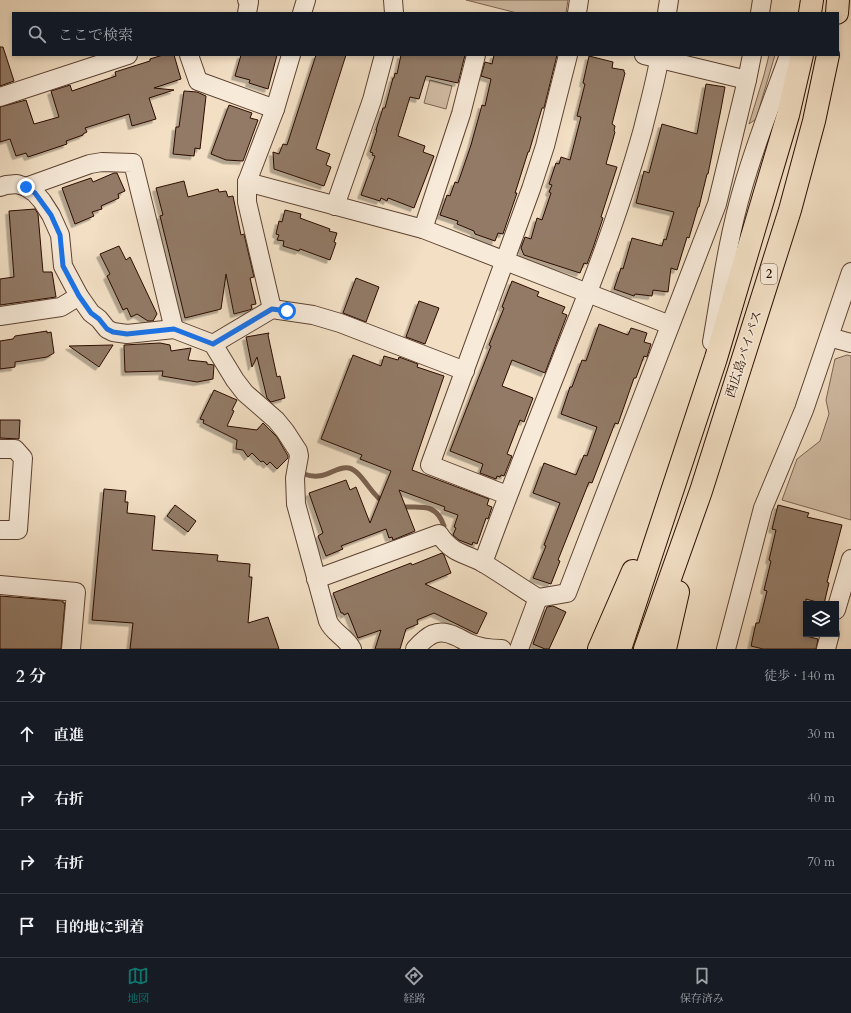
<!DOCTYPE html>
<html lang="ja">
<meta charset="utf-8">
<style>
:root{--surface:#171b24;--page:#20242c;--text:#f1f3f6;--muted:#9ea1a6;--line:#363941;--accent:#0f766e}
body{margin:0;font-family:Cardo,"Noto Serif JP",serif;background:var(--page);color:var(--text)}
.controls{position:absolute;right:12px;bottom:12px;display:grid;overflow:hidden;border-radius:0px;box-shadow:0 2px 6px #0003}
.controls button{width:36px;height:36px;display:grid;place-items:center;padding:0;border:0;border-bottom:1px solid var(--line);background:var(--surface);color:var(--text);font:20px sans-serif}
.stop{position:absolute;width:12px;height:12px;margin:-9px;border:3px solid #1a73e8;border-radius:50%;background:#fff}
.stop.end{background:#1a73e8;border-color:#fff;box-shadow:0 1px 4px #0008}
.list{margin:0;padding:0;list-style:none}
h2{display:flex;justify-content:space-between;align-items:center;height:52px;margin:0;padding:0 16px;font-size:17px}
h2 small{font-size:13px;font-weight:400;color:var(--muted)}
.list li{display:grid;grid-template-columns:26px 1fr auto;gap:12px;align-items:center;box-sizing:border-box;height:64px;padding:0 16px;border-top:1px solid var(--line)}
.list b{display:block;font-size:15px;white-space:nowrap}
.list em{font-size:13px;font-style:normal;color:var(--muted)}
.icon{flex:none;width:22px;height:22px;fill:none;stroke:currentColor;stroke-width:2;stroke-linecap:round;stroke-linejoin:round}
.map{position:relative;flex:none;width:851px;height:649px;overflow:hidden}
.search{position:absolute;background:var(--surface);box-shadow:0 2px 6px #0003;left:12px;right:12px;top:12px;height:44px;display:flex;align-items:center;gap:10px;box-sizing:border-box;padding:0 14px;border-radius:0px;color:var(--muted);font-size:15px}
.sheet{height:308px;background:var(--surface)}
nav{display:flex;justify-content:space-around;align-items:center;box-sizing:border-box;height:56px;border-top:1px solid var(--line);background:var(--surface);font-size:11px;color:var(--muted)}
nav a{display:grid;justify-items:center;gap:2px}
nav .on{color:var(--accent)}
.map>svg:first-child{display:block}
</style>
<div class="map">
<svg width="851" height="649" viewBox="0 0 851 649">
<defs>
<filter id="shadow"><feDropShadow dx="-3.5" dy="3.5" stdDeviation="0" flood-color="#0004"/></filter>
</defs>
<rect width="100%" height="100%" fill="#f2dfc4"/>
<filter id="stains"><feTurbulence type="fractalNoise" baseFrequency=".005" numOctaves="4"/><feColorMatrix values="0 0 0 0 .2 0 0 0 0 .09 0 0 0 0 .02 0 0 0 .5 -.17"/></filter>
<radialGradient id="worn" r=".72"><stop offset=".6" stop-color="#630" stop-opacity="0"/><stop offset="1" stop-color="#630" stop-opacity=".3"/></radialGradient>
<!-- green -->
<g fill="#d0bba3" stroke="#7e6452">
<path d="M 466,0 L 568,0 L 566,13 L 517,13 Z"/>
<path d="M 769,55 L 775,55 L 756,119 L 749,124 L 764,75 Z"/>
<path d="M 430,80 L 452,86 L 446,109 L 424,103 Z"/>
<path d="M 847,355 L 851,356 L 851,520 L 782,500 L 797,459 L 820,441 L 829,414 L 826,400 L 835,359 Z"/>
</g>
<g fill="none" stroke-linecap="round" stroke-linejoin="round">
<!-- stream -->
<g stroke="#7a604e" stroke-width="5">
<path d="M 304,474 C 326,482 335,465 349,468 C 363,472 371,496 385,503"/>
<path d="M 401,507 C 420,508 436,502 444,526"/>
</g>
</g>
<!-- building -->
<g fill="#927a66" stroke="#2b0d01" filter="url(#shadow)">
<path d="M 0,47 L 3,47 L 14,81 L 0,86 Z"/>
<path d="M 163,55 L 174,55 L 181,79 L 154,88 L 174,90 L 149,98 L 156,119 L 132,126 L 129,114 L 85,128 L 87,132 L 83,134 L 83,135 L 66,141 L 67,144 L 28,157 L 26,153 L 16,156 L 10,139 L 0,142 L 0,107 L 26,100 L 34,124 L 59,117 L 51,91 L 70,85 L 72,91 L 116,76 L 115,72 L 150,61 L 150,59 Z"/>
<path d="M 241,55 L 277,55 L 268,89 L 249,83 L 250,80 L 235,76 Z"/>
<path d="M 316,55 L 346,55 L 316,149 L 330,154 L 326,165 L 331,167 L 324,186 L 274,169 L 273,152 L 279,154 L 283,144 L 287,145 Z"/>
<path d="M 401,55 L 465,55 L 458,83 L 426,76 L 419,99 L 410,97 L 398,136 L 425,146 L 423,152 L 434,156 L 414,208 L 388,198 L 387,201 L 381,198 L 380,201 L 361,195 L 375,156 L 372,155 L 373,153 L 370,152 L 377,130 L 376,130 L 383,108 L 385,108 L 393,78 L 394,78 L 395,73 L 397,74 Z"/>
<path d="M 494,55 L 557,55 L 544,108 L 542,108 L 529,152 L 528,152 L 517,187 L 515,193 L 517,193 L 507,222 L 503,234 L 498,233 L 495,241 L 475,234 L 474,231 L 457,224 L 458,221 L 440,215 L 447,195 L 450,196 L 455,182 L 458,183 L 471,145 L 482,105 L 485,106 L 491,79 L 481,76 L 485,62 L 492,64 Z"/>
<path d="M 589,56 L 613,62 L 612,68 L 624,70 L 624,72 L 625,73 L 612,124 L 615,126 L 614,131 L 615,132 L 606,164 L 617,167 L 601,217 L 603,218 L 593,248 L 587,264 L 584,263 L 580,273 L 524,255 L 521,248 L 525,237 L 531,239 L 537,218 L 542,220 L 551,193 L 549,192 L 552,185 L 549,184 L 556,163 L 559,164 L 561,157 L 570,160 L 581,117 L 577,116 L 585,84 L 583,83 Z"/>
<path d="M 706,84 L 725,87 L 721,109 L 708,174 L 707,174 L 699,207 L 698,207 L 689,238 L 687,237 L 677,270 L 671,268 L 668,292 L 653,290 L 652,296 L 635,294 L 634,296 L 614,289 L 621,268 L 623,269 L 632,238 L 662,246 L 664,239 L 666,240 L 674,212 L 636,203 L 644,171 L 649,173 L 662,124 L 697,134 Z"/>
<path d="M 184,91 L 197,92 L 206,96 L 200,149 L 195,148 L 194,156 L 173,154 L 176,127 L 179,127 Z"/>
<path d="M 229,105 L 252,113 L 250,118 L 258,120 L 243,161 L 226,160 L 211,154 Z"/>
<path d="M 114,173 L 117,173 L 125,191 L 118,194 L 119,198 L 101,206 L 102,209 L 92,212 L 94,216 L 75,224 L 62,188 L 91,178 L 93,182 Z"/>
<path d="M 184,181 L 188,197 L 218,189 L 219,192 L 226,191 L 228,197 L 233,196 L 241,235 L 244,234 L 254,277 L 250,278 L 256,304 L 251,305 L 252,309 L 249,310 L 234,314 L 226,274 L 221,309 L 185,318 L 160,216 L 163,215 L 156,188 Z"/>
<path d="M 35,209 L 38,214 L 43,272 L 52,272 L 56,297 L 0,305 L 0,279 L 14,277 L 9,211 Z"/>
<path d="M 285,210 L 301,214 L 300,218 L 330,229 L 329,231 L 337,233 L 334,242 L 336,243 L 330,260 L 300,249 L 299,251 L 283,246 L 284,241 L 277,240 L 279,235 L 276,234 L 279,221 L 282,222 Z"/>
<path d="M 119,246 L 126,260 L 130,257 L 157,314 L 153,321 L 148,321 L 137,314 L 131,317 L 127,308 L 123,310 L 107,276 L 110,274 L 100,254 Z"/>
<path d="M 356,278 L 379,287 L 366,322 L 343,313 Z"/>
<path d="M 512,281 L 539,292 L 537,296 L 565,307 L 562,313 L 567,315 L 545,373 L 512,360 L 502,386 L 533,398 L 524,422 L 520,420 L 507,454 L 512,456 L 504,476 L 501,475 L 500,477 L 497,476 L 496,479 L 480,473 L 483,464 L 450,451 L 491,346 L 489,345 L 504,308 L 502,307 Z"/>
<path d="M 419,301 L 439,308 L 425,344 L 406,337 Z"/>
<path d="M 599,324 L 628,335 L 631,328 L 647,333 L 644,342 L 651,344 L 647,357 L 644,356 L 636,378 L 634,378 L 618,424 L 615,423 L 592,483 L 589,482 L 558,560 L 560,561 L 551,584 L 533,578 L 546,546 L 544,545 L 560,503 L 533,493 L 544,463 L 576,475 L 584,455 L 587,456 L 597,427 L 561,414 L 570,387 L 572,387 L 582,360 L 586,361 Z"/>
<path d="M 47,331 L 47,333 L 51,332 L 54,353 L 47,357 L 15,362 L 15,367 L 0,369 L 0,341 L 13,339 L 15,336 Z"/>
<path d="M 269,333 L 268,335 L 277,377 L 280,376 L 285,398 L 271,402 L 267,398 L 257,357 L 252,367 L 246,337 Z"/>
<path d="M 160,343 L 170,345 L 171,351 L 191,348 L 188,360 L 207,362 L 207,364 L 214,365 L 213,379 L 197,382 L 162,376 L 163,371 L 125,372 L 124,345 Z"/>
<path d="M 113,345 L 99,367 L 69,346 Z"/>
<path d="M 353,355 L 381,366 L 384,356 L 398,360 L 399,357 L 418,364 L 417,367 L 444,376 L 412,470 L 489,499 L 487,505 L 492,507 L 488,519 L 486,518 L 477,544 L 473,542 L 472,545 L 459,540 L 453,535 L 456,528 L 454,527 L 458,515 L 444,510 L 445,507 L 399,490 L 415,531 L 393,540 L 392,537 L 389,538 L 386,529 L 341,546 L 343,549 L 326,556 L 318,536 L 323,533 L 309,493 L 346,480 L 350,490 L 356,487 L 370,523 L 391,471 L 360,459 L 362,455 L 321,439 Z"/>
<path d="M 214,390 L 237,400 L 232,410 L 234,411 L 227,426 L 257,430 L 263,423 L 277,437 L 288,456 L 288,458 L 277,469 L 270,462 L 267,465 L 263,461 L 261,462 L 252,453 L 248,457 L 243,450 L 236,449 L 237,440 L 203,423 L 204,420 L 200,419 Z"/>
<path d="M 0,420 L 20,420 L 19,439 L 0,438 Z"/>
<path d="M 104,489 L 126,491 L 125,502 L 128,502 L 127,513 L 155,516 L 152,550 L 218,555 L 217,561 L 250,564 L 249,577 L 252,577 L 248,623 L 268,617 L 279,649 L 130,649 L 133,623 L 92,620 Z"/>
<path d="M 175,505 L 196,521 L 188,532 L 167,516 Z"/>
<path d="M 778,505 L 809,513 L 807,517 L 842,525 L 827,582 L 829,583 L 824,604 L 806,599 L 806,636 L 818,639 L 816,649 L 763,649 L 751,646 L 756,623 L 759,623 L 767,591 L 764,590 L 771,561 L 769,560 L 776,530 L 772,529 Z"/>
<path d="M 442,553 L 444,555 L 451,573 L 425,584 L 487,613 L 477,634 L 434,613 L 417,620 L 418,624 L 406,629 L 400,649 L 375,649 L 381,630 L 358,638 L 348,613 L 344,615 L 343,613 L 341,613 L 333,593 L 411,563 L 412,565 Z"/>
<path d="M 0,596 L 63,601 L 63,603 L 65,603 L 61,649 L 0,649 Z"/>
<path d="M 553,606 L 566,612 L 549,649 L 545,649 L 533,644 L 547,607 Z"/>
</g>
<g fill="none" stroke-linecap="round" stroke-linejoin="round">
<!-- minor casing -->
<g stroke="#5d4232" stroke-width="20">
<g id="minor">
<path d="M 247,0 L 249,2 L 247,13"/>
<path d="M 393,0 L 394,13"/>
<path d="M 302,13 L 306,0"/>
<path d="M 577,13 L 579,0"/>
<path d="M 667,13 L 669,0"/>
<path d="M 760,13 L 762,0"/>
<path d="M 189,55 L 198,81 L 275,109"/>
<path d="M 644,55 L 747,80"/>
<path d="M 0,97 L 128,55"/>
<path d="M 247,182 L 423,229 L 670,325"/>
<path d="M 0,187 L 6,185 L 17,184 L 26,187 L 35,193 L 42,201 L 51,215 L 60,235 L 63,266 L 79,296 L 91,313 L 99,319 L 107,329 L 113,332 L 127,334 L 174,329 L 213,344 L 235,380 L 245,393 L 276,420 L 285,431 L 298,451 L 299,456 L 295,478 L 296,504 L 328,621 C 333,633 345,636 352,649"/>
<path d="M 26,187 L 90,164 L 102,162 L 133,163 L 174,329"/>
<path d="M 335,206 L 372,100 L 384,55"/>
<path d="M 423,229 L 461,114 L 476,55"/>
<path d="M 272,309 L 247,202 L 247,182 L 275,109 L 291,55"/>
<path d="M 0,316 L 61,307 L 79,296"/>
<path d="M 829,337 L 851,343"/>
<path d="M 712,342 C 721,290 728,237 743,187 C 756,142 773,99 789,55"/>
<path d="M 213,344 L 272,309 L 313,315 L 340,323 L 465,371"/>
<path d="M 0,449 L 15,449 L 23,458 L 18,530 L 0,530"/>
<path d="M 507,495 L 430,465 L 531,189 L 545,146 L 568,55"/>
<path d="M 483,563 C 510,488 540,414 569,340 C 597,271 623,201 643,129 C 649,104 656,80 660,55"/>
<path d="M 316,579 L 439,534 C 453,555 466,553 485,564 C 503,575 520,587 538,598 L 519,649"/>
<path d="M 0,585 L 76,592 L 71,649"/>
<path d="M 538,598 L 567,593 L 717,204 L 747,80 L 752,55"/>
<path d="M 836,610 L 851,559"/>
<path d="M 415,649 C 427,636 437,627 455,636 C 460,638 464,641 469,643 C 480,648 490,649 502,649"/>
<path d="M 726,649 L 763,508 L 804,410 L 851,272"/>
<path d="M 826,649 L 830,634"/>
</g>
</g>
<!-- highway casing -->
<g stroke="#2b0d01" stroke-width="24">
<g id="highway">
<path d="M 810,13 L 812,0"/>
<path d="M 837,13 L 838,0"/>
<path d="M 599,649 L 633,571"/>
<path d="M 620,649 L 716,358 L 788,115 L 802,55"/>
<path d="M 645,649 L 701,491 L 790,210 L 814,121 L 828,55"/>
<path d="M 665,649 L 678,592"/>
</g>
</g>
<!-- minor -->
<use href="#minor" stroke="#f7ead9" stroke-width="18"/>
<!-- highway -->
<use href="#highway" stroke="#f2dfc4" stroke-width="22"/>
</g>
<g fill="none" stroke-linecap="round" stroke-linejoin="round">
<!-- route -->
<path stroke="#1a73e8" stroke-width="5" d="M 26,187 L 35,193 L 51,215 L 60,235 L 63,266 L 79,296 L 91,313 L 99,319 L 107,329 L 113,332 L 127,334 L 174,329 L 213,344 L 272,309 L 287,311"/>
</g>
<g text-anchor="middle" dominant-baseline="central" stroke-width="3.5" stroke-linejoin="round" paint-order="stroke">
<!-- shield labels -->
<rect fill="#f7ead9" stroke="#684f42" stroke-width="1" x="761" y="264" width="16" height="20" rx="3"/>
<g font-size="12" font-weight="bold" fill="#2b0d01">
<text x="769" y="274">2</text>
</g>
<!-- street labels -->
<g font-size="13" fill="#2b0d01" stroke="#f7ead9">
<text transform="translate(744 354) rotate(-72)">西広島バイパス</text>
</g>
</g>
<rect width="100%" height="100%" filter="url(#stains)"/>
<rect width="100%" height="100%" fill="url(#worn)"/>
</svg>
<div class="controls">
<button><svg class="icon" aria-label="layers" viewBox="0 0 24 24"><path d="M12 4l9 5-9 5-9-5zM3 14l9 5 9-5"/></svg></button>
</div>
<div class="stop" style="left:287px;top:311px"></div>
<div class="stop end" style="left:26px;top:187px"></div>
<div class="search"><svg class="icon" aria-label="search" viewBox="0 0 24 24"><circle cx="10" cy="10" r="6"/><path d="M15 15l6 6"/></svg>ここで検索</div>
</div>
<section class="sheet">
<h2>2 分<small>徒歩 · 140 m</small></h2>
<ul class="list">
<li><svg class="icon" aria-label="ahead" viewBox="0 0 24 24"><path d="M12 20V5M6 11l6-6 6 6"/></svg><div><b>直進</b></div><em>30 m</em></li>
<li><svg class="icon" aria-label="right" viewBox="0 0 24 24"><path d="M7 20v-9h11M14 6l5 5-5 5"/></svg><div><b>右折</b></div><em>40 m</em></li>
<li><svg class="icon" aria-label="right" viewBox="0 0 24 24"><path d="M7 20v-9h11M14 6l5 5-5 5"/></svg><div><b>右折</b></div><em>70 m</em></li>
<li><svg class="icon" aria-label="arrive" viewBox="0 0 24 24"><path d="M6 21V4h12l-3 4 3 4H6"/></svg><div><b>目的地に到着</b></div></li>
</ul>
</section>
<nav>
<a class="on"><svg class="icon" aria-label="map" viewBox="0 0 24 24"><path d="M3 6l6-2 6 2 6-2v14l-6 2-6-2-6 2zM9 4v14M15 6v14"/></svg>地図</a>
<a><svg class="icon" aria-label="directions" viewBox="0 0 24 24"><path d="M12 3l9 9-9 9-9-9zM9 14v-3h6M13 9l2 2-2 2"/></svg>経路</a>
<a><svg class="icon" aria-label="saved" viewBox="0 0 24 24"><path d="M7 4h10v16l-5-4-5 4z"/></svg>保存済み</a>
</nav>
